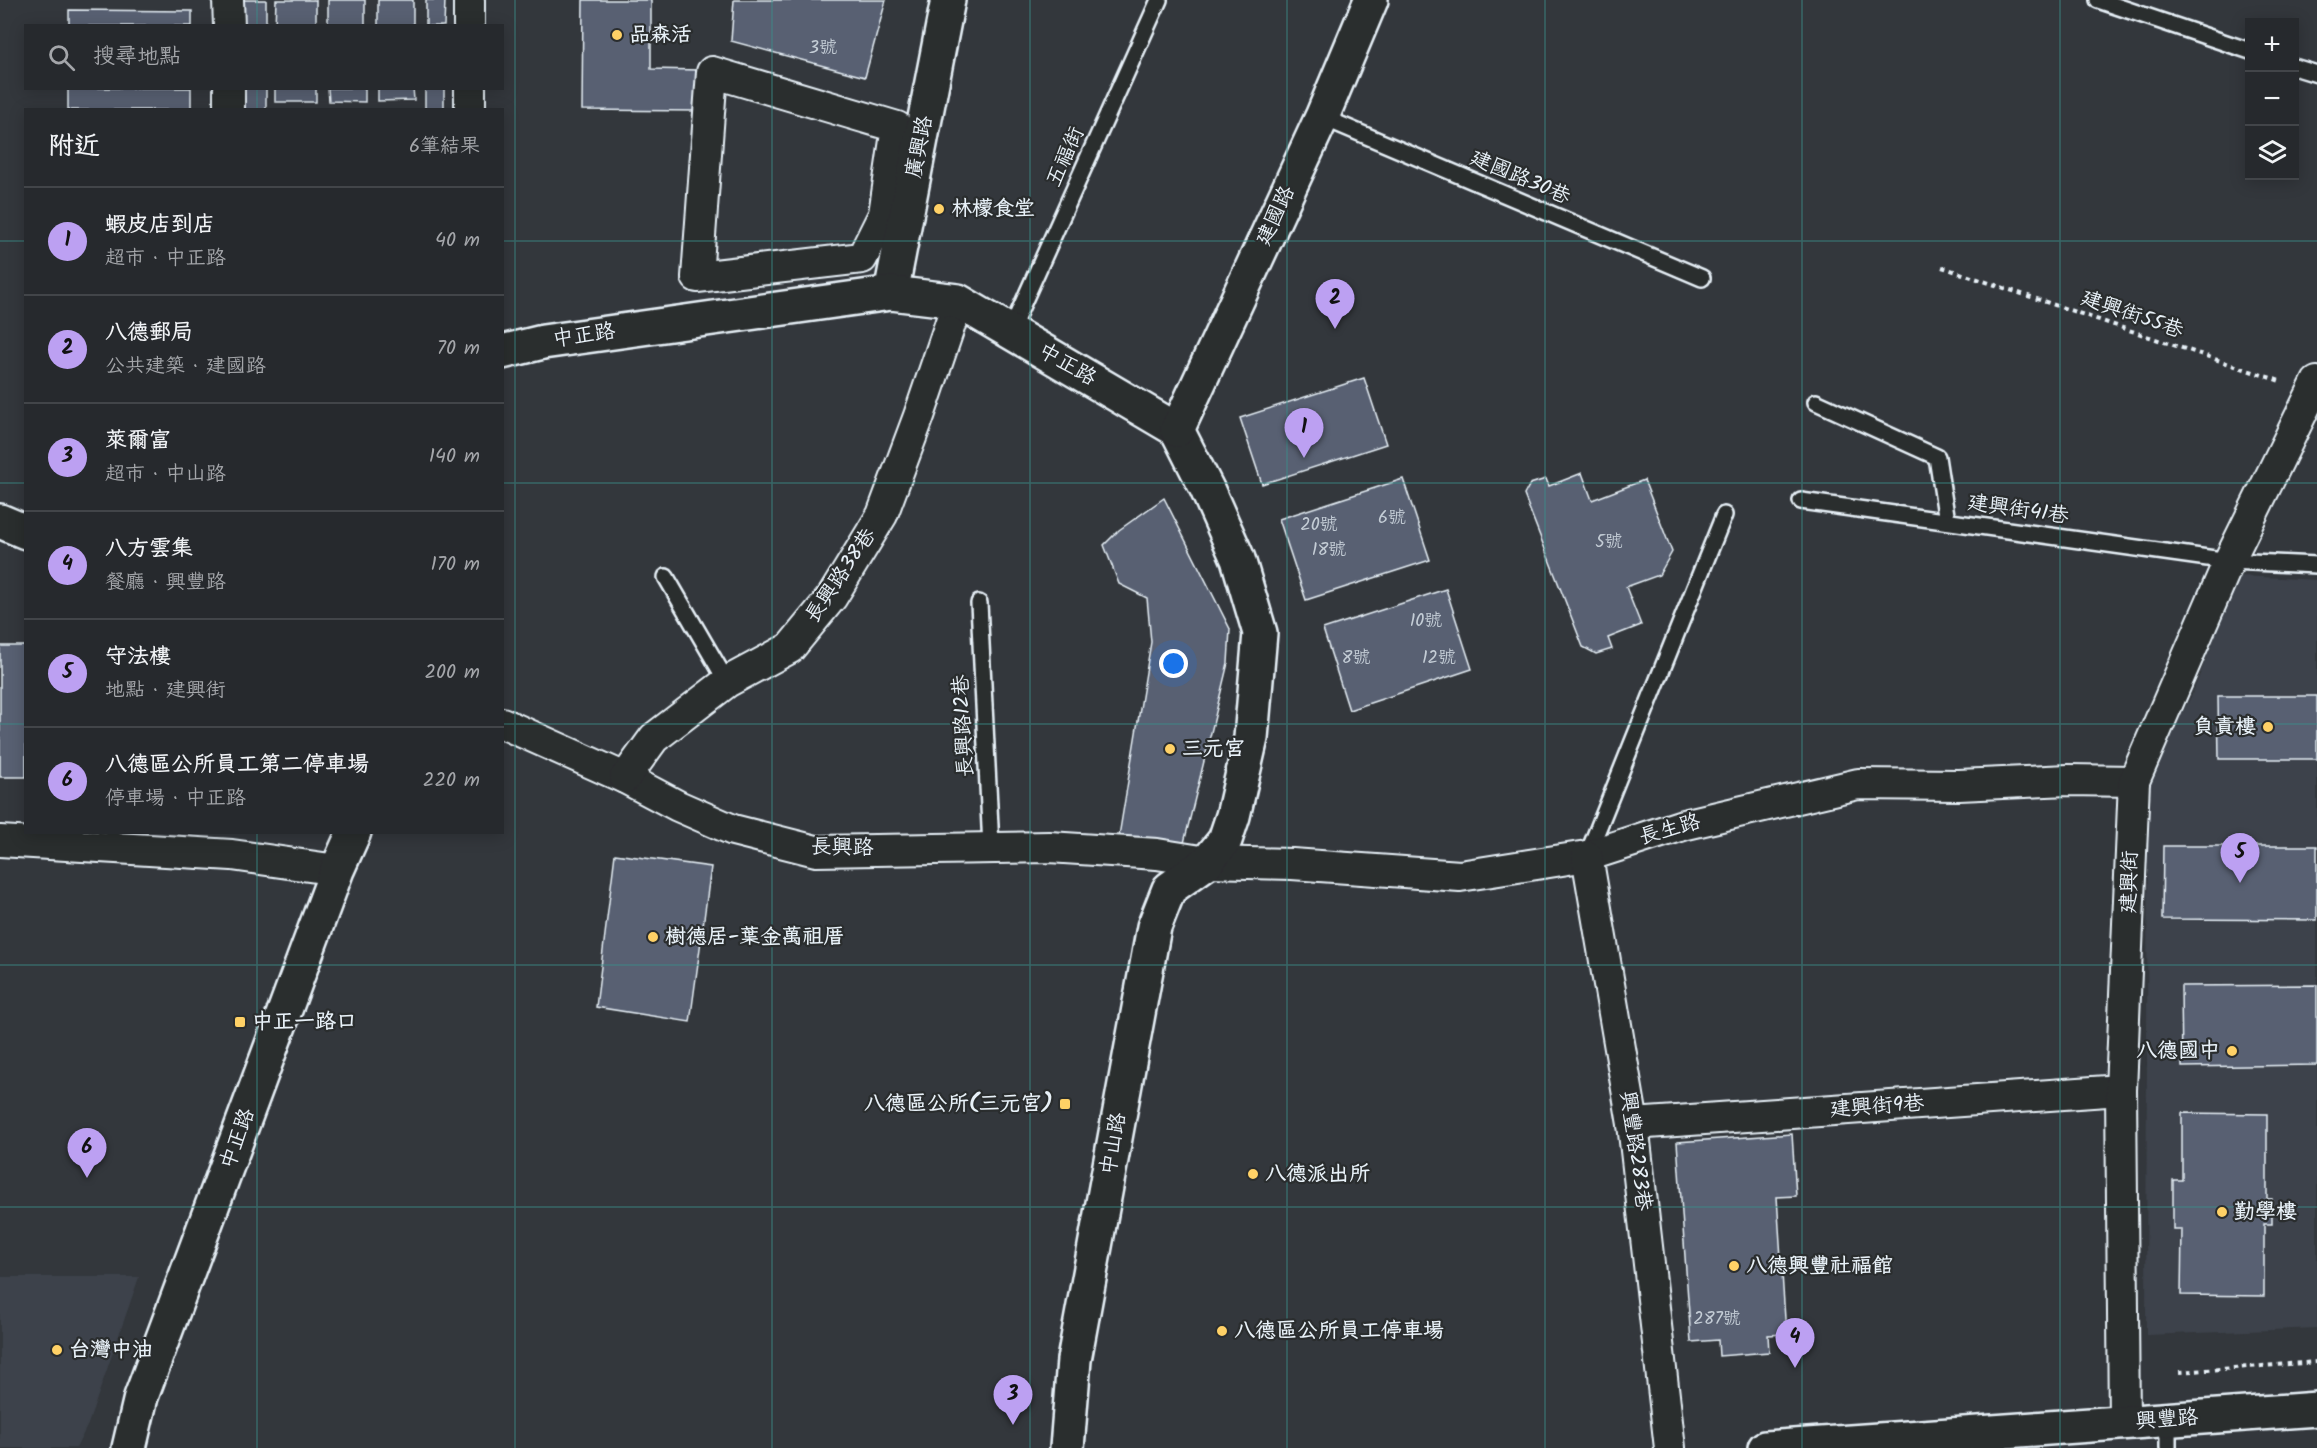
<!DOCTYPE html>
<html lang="zh-TW">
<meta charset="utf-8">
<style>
:root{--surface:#26292d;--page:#323539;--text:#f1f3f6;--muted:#a4a6aa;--line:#424549;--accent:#bca0f2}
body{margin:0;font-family:Kalam,"LXGW WenKai TC",sans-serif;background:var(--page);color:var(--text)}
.controls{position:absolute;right:18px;top:18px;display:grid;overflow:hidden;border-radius:0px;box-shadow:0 3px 15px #0003}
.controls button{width:54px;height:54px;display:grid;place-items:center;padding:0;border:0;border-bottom:2px solid var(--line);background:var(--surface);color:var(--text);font:30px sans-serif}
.you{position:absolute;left:1174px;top:664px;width:21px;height:21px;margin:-15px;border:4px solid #fff;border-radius:50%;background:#1a73e8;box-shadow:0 0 0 9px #1a73e833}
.badge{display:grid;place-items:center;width:39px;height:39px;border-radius:50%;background:var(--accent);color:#111;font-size:20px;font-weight:700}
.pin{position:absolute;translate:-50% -50px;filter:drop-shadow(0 2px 3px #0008)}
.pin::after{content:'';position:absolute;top:32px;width:21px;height:18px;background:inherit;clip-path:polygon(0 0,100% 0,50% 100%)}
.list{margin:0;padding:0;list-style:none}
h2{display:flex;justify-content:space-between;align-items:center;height:78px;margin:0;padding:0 24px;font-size:26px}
h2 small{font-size:20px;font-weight:400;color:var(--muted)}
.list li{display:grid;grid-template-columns:39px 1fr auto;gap:18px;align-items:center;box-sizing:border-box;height:108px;padding:0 24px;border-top:2px solid var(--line)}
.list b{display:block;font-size:22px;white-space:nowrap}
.list p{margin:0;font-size:20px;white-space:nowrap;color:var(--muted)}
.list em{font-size:20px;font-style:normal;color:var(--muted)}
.icon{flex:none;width:33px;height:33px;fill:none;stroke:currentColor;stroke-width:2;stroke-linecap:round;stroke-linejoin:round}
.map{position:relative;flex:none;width:2317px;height:1448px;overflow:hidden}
.search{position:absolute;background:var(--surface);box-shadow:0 3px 15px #0003;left:24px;top:24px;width:480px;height:66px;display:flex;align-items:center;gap:15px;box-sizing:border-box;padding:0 21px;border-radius:0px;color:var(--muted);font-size:22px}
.panel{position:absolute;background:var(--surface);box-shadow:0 3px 15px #0003;left:24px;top:108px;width:480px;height:726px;border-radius:0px}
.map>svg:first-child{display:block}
</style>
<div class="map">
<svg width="2317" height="1448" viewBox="0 0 2317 1448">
<rect width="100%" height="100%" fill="#33373c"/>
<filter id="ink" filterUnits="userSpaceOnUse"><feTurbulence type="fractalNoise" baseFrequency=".0167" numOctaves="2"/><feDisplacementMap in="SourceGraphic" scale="12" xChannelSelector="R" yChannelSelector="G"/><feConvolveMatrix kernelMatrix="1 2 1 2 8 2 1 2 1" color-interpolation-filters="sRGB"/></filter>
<g filter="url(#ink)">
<!-- built -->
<g fill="#3e434c">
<path d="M 2239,576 L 2317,580 L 2317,1328 L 2146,1335 L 2148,774 L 2191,697 Z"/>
<path d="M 0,1277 L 139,1277 L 88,1424 L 76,1448 L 0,1448 Z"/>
</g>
<!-- building -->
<g fill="#586072" stroke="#e8f1f8" stroke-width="1.5">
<path d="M 231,0 L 266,0 L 266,26 L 232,26 Z"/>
<path d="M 276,0 L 316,0 L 316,26 L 275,26 Z"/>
<rect x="328" y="0" width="37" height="26"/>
<rect x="378" y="0" width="35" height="26"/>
<path d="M 426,0 L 445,0 L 444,26 L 426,26 Z"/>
<path d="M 583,0 L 651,0 L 651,69 L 699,70 L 698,111 L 582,110 Z"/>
<path d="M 734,0 L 886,0 L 865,77 L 731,41 Z"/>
<path d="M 69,10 L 192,11 L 192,26 L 69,26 Z"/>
<rect x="68" y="88" width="123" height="22"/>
<rect x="233" y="88" width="33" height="22"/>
<rect x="275" y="88" width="41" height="14"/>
<path d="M 328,88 L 365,88 L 365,102 L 329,101 Z"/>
<path d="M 378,88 L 413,88 L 414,100 L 378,101 Z"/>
<rect x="425" y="88" width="19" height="22"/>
<path d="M 1364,378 L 1386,444 L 1262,484 L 1240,418 Z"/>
<path d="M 1582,473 L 1592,500 L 1644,480 L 1672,552 L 1659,575 L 1626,587 L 1641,625 L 1608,638 L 1612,649 L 1596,654 L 1583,647 L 1524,495 L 1530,484 L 1546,479 L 1549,486 Z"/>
<path d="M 1403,479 L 1430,560 L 1306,600 L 1279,519 Z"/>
<path d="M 1164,498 L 1230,629 L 1228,663 L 1184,843 L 1119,836 L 1151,642 L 1147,598 L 1119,584 L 1104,545 L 1119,530 Z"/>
<path d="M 1446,589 L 1472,669 L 1349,710 L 1323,629 Z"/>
<rect x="0" y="646" width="26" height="131"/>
<path d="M 2218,696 L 2317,696 L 2317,759 L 2219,759 Z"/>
<path d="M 2163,846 L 2317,846 L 2317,920 L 2162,919 Z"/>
<path d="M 615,854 L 711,867 L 690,1022 L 596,1007 Z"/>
<path d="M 2317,985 L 2317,1065 L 2182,1067 L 2181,986 Z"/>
<path d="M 2182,1113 L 2267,1114 L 2267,1199 L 2272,1199 L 2272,1224 L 2264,1224 L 2264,1296 L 2181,1295 L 2182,1229 L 2173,1229 L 2173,1180 L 2182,1180 Z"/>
<path d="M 1792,1134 L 1796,1196 L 1777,1197 L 1786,1334 L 1768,1335 L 1769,1352 L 1719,1356 L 1718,1340 L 1691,1342 L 1677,1142 Z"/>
</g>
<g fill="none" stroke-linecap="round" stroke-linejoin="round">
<!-- lane casing -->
<g stroke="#e8f1f8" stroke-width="20">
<g id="lane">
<path d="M 2098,0 L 2250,51"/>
<path d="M 2294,67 L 2317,74"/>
<path d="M 1322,117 L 1702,278"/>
<path d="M 1010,332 L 1159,0"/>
<path d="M 1816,402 L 1937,457 L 1947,521"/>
<path d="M 1801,501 L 2229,561 L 2317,565"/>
<path d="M 666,577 L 727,682"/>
<path d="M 979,603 L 991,847"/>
<path d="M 1587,856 L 1724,515"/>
<path d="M 2168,1419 L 2168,1448"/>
</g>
</g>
<!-- street casing -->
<g stroke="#e8f1f8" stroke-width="34">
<g id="street">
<path d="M 228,0 L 229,26"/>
<path d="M 469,0 L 469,26"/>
<path d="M 712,72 L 897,127 L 884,214 L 862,258 L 697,277 Z"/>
<path d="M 229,88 L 229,110"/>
<path d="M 470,88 L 470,110"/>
<path d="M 502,723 L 625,778 L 678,806 L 733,830 L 816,851 L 1049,847 L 1157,854 L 1207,862 L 1292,864 L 1460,876 L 1587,856 L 1683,825 L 1858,784 L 1959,785 L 2068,780 L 2134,781"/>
<path d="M 625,778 L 654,738 L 727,682 L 790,648 L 832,597 L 882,515 L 919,416 L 958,301"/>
<path d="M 0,841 L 232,855 L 337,870"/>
<path d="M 1587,856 L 1633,1124 L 1670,1448"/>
<path d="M 1633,1124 L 2121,1090"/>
<path d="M 2124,1423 L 2121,1090 L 2134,781 L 2229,561 L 2317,382"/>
</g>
</g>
<!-- secondary casing -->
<g stroke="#e8f1f8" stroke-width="38">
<g id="secondary">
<path d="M 891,293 L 948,0"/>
<path d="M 502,352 L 543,342 L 891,293 L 958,301 L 1177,430 L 1207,489 L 1238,559 L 1260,633 L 1251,738 L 1233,816 L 1225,840 L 1207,862 L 1169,889 L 1154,927 L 1074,1360 L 1067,1448"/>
<path d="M 1177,430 L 1322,117 L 1371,0"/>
<path d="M 0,521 L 26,532"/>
<path d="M 129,1448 L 141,1397 L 337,870 L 354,832"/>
<path d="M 1765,1448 L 2317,1409"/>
</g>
</g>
<!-- path -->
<g stroke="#e8f1f8" stroke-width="4" stroke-dasharray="4.5 4.5" stroke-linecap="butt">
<path d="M 1942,267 L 2280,381"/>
<path d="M 2179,1372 L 2317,1362"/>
</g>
<!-- lane -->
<use href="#lane" stroke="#2a2d2e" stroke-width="15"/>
<!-- street -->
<use href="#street" stroke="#2a2d2e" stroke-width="30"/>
<!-- secondary -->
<use href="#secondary" stroke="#2a2d2e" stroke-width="33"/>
</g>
</g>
<!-- grid -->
<path fill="none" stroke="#3a8f8a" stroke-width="1.5" stroke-opacity="0.55" d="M 257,0 L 257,26M 515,0 L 515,1448M 772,0 L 772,1448M 1030,0 L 1030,1448M 1287,0 L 1287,1448M 1545,0 L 1545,1448M 1802,0 L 1802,1448M 2060,0 L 2060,1448M 257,88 L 257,110M 0,241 L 26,241M 502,241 L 2317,241M 0,483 L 26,483M 502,483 L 2317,483M 0,724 L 26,724M 502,724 L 2317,724M 257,832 L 257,1448M 0,965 L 2317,965M 0,1207 L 2317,1207"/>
<!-- markers -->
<g fill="#ffd166" stroke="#2a2d2e" stroke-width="2">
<circle cx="617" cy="35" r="6"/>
<circle cx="939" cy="209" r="6"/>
<circle cx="2268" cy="727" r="6"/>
<circle cx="1170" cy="749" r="6"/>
<circle cx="653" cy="937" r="6"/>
<rect x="234" y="1016" width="12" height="12" rx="3"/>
<circle cx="2232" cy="1051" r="6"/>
<rect x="1059" y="1098" width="12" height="12" rx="3"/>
<circle cx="1253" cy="1174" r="6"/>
<circle cx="2222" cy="1212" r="6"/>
<circle cx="1734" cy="1266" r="6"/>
<circle cx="1222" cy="1331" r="6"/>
<circle cx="57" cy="1350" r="6"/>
</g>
<g text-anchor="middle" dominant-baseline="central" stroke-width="4.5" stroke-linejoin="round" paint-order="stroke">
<!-- number labels -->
<g font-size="18" fill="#c4cdd6">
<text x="823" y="48">3號</text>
<text x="1392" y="518">6號</text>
<text x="1319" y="525">20號</text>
<text x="1609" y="542">5號</text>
<text x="1329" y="550">18號</text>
<text x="1426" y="621">10號</text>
<text x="1356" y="658">8號</text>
<text x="1439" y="658">12號</text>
<text x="1717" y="1319">287號</text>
</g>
<!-- poi labels -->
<g font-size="21" font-weight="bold" fill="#e8f1f8" stroke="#2a2d2e" text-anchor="start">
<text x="629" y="35">品森活</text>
<text x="951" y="209">林檬食堂</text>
<text x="2256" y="727" text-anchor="end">負責樓</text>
<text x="1182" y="749">三元宮</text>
<text x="665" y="937">樹德居-葉金萬祖厝</text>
<text x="252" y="1022">中正一路口</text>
<text x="2220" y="1051" text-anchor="end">八德國中</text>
<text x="1053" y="1104" text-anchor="end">八德區公所(三元宮)</text>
<text x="1265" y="1174">八德派出所</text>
<text x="2234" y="1212">勤學樓</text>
<text x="1746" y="1266">八德興豐社福館</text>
<text x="1234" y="1331">八德區公所員工停車場</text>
<text x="69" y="1350">台灣中油</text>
</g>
<!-- street labels -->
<g font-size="21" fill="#e8f1f8" stroke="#2a2d2e">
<text transform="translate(920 147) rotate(-79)">廣興路</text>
<text transform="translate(1066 157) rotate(-66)">五福街</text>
<text transform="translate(1520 178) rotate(23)">建國路30巷</text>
<text transform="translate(1276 216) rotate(-65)">建國路</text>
<text transform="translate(2132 315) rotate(19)">建興街55巷</text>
<text transform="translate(584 336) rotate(-8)">中正路</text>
<text transform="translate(1067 365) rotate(30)">中正路</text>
<text transform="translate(2018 510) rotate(8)">建興街41巷</text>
<text transform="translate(841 576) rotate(-56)">長興路38巷</text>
<text transform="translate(964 726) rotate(-93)">長興路12巷</text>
<text transform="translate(1670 830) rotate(-16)">長生路</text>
<text transform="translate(842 848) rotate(1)">長興路</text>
<text transform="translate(2130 882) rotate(-88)">建興街</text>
<text transform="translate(1877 1107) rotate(-4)">建興街9巷</text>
<text transform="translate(238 1139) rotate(-70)">中正路</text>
<text transform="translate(1114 1144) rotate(-80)">中山路</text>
<text transform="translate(1635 1151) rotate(82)">興豐路283巷</text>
<text transform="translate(2167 1420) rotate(-4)">興豐路</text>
</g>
</g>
</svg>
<div class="controls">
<button>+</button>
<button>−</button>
<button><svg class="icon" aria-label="layers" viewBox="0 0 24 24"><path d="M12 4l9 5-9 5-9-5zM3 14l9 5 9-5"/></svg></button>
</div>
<div class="you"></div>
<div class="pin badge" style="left:1304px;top:458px">1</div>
<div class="pin badge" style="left:1335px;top:329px">2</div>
<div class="pin badge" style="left:1013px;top:1425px">3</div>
<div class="pin badge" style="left:1795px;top:1368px">4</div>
<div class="pin badge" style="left:2240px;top:883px">5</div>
<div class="pin badge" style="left:87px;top:1178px">6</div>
<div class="search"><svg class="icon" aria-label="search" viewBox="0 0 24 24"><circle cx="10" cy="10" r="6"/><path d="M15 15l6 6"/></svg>搜尋地點</div>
<section class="panel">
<h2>附近<small>6筆結果</small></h2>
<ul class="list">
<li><span class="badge">1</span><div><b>蝦皮店到店</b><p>超市 · 中正路</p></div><em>40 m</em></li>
<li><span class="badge">2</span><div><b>八德郵局</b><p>公共建築 · 建國路</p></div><em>70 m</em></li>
<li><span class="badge">3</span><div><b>萊爾富</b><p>超市 · 中山路</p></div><em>140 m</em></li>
<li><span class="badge">4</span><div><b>八方雲集</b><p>餐廳 · 興豐路</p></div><em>170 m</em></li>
<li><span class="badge">5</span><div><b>守法樓</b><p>地點 · 建興街</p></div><em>200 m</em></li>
<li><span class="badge">6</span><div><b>八德區公所員工第二停車場</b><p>停車場 · 中正路</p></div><em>220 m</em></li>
</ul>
</section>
</div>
